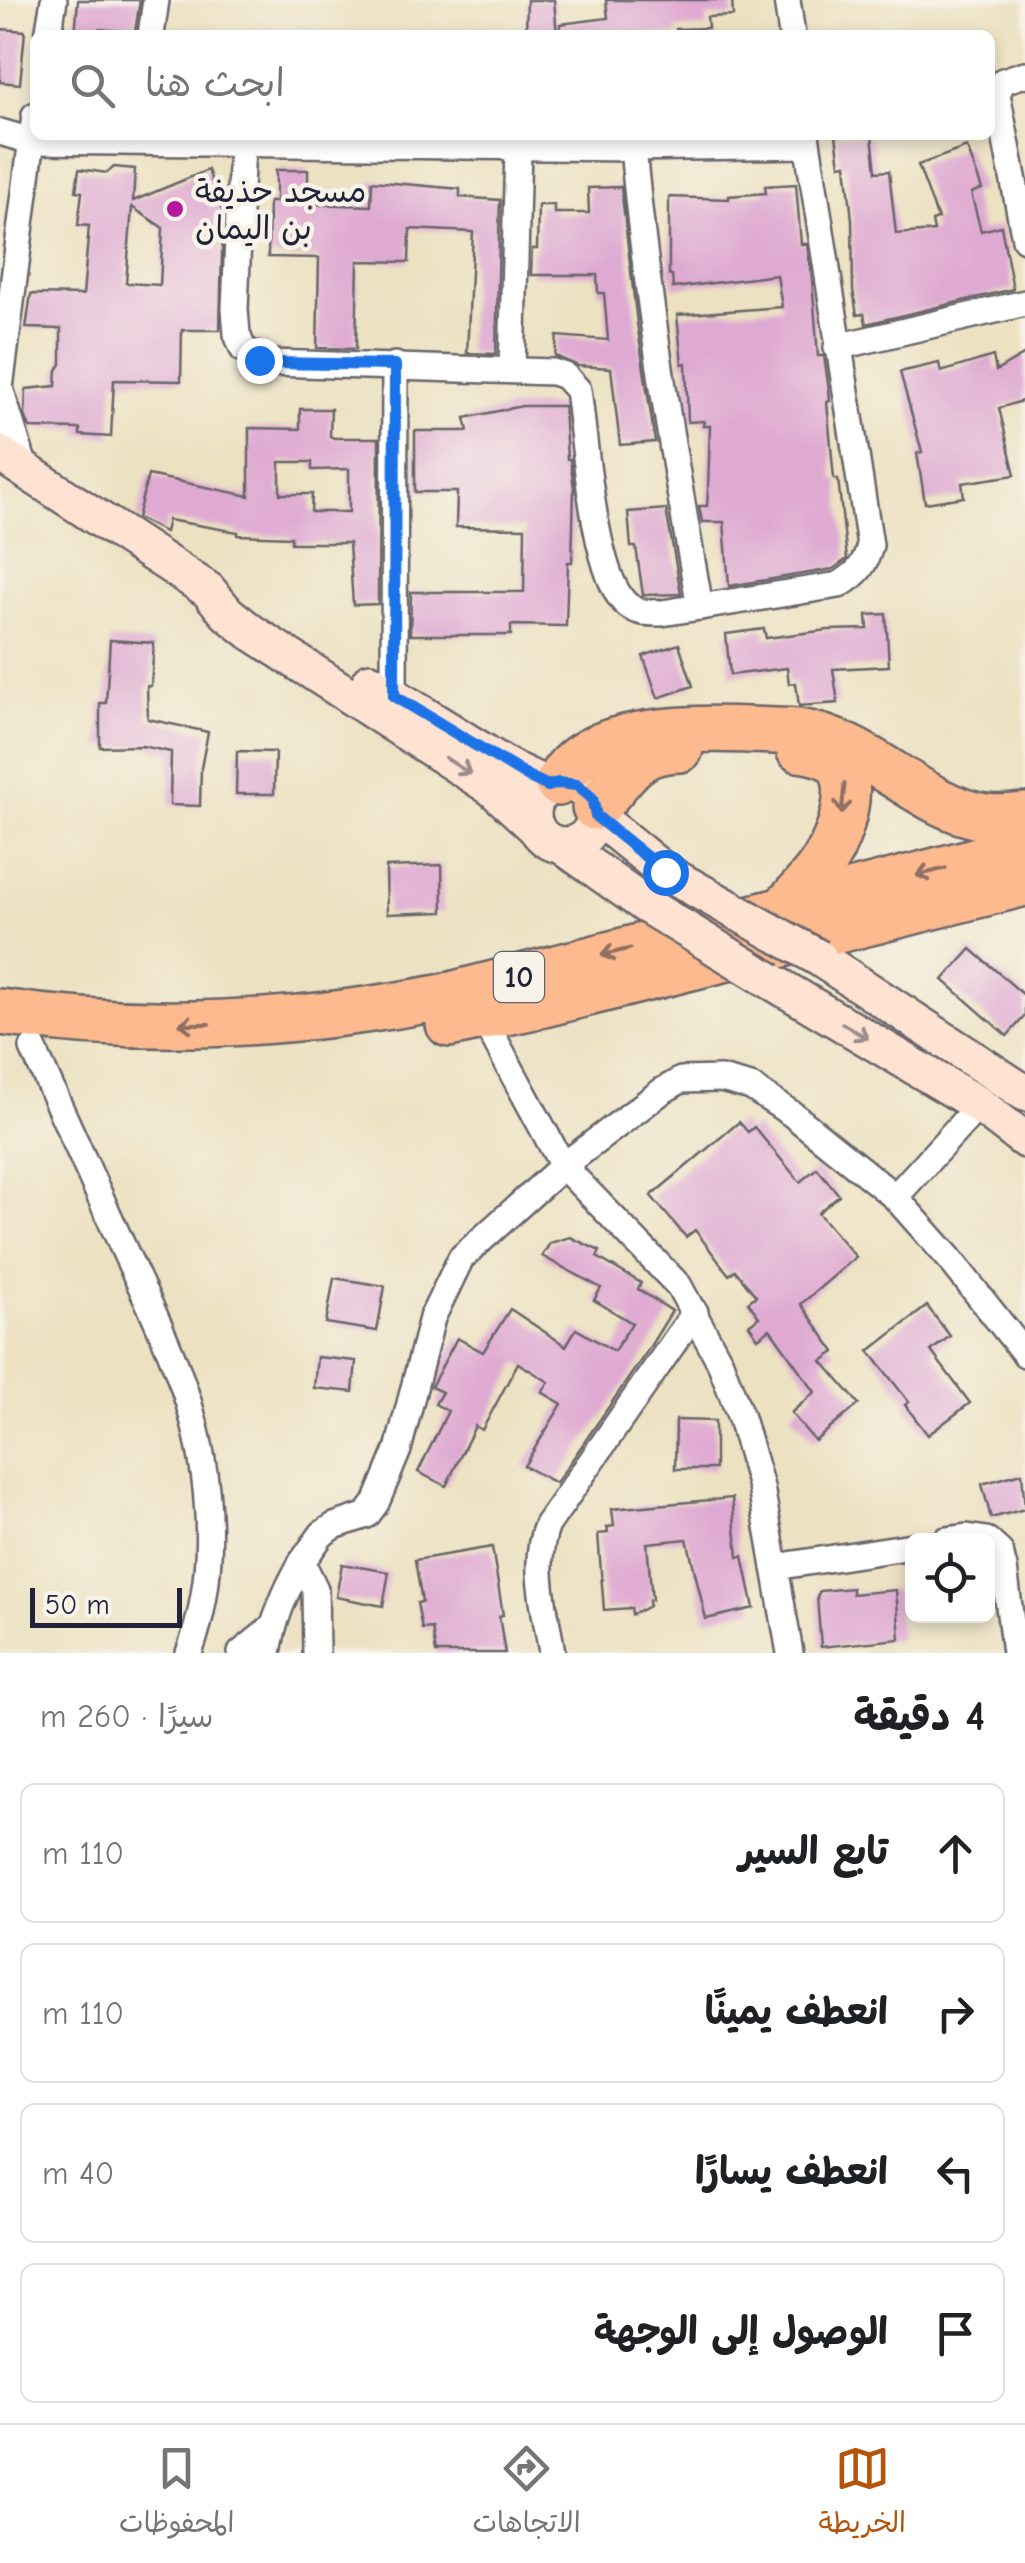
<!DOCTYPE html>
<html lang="ar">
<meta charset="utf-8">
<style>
:root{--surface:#fff;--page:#f6f6f6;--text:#202124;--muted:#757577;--line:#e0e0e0;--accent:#b45309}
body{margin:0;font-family:"Comic Neue","Playpen Sans Arabic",sans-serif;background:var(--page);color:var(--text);direction:rtl}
.controls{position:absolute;right:30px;bottom:30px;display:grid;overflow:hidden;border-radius:15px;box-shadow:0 5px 15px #0003}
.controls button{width:90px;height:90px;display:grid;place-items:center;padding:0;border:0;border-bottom:2px solid var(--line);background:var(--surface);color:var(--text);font:50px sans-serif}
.scale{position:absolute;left:30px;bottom:25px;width:152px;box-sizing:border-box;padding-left:10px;border:5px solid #22223b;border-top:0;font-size:28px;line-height:35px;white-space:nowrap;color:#22223b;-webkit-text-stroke:8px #f7f3e8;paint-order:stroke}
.stop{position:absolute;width:30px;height:30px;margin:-22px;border:8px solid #1a73e8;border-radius:50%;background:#fff}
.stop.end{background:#1a73e8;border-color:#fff;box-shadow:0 2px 10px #0008}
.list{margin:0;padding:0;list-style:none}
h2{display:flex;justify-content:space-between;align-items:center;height:130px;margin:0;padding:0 40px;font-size:42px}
h2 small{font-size:32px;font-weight:400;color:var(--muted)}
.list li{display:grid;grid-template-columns:65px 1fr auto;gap:30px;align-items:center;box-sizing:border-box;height:140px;margin:0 20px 20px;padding:0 20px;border:2px solid var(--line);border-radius:15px}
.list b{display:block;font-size:38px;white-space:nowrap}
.list em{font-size:32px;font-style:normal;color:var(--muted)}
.icon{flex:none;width:55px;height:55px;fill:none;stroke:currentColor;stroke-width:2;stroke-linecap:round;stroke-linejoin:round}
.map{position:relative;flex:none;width:1025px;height:1653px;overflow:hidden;direction:ltr}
.search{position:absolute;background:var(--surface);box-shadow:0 5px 15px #0003;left:30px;right:30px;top:30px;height:110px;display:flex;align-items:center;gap:25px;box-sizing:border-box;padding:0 35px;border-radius:15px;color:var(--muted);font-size:38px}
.sheet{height:770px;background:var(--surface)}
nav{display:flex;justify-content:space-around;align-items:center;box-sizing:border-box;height:140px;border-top:2px solid var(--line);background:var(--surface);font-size:28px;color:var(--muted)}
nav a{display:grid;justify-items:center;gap:5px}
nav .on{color:var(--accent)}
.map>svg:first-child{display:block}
</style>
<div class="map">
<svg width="1025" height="1653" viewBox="0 0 1025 1653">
<rect width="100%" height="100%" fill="#f7f3e8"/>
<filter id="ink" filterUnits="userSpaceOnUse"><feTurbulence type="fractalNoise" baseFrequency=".01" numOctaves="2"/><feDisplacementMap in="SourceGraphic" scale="20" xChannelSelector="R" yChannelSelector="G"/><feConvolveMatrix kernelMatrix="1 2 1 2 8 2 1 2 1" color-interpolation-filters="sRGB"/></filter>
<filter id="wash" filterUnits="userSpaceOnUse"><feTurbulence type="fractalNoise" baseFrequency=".0048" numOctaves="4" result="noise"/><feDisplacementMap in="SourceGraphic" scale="40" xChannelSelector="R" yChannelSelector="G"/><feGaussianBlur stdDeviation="2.25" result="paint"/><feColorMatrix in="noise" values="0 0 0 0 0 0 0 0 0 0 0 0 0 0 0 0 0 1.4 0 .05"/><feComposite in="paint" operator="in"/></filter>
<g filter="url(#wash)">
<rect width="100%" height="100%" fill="#ece1c1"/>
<g id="blocks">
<!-- building -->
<g fill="#dfaad2" fill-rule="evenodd">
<path d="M 78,0 L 140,0 L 135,32 L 99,29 L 99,35 L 75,35 Z"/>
<path d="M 527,0 L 554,0 L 557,35 L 526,35 Z"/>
<path d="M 606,0 L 732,0 L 733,16 L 707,17 L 708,28 L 676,29 L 677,35 L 560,35 L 560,24 L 608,18 Z"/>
<path d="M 0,29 L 25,31 L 20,84 L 0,82 Z"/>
<path d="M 836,135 L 872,135 L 876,172 L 889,171 L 896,234 L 934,231 L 932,221 L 938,219 L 918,165 L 967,147 L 982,189 L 971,193 L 981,231 L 1001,226 L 1013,289 L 866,324 L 864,314 L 857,315 L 853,290 L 852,220 L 846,164 L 840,165 Z"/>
<path d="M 114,167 L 135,169 L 133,201 L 208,170 L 223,213 L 220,330 L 182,330 L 181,381 L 114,380 L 111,437 L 80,435 L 80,429 L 30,428 L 25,415 L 26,389 L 56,386 L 57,370 L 61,364 L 61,329 L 26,328 L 31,294 L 83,295 L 89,226 L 78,225 L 82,192 L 76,191 L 79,169 L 107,173 ZM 132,207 L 163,228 L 160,285 L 126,283 Z"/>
<path d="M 276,170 L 308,170 L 308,204 L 371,206 L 372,181 L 460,189 L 460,197 L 500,200 L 496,354 L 467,353 L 473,232 L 410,229 L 409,262 L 358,261 L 356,349 L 317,348 L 319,258 L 268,257 L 269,202 L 276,202 Z"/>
<path d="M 796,184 L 801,244 L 807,244 L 812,279 L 818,356 L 824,356 L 829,390 L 830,401 L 827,402 L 834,479 L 838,479 L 847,559 L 833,569 L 729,586 L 724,522 L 702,522 L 699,506 L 707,506 L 708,491 L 710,426 L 703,426 L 704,421 L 688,422 L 686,363 L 682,364 L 677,315 L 782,307 L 777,275 L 673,288 L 672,275 L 669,275 L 669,197 L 729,199 L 729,196 L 766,193 L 765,186 Z"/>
<path d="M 621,187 L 637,323 L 655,442 L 620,445 L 611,368 L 578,366 L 555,356 L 557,336 L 608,340 L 604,293 L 598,293 L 597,275 L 531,275 L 532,249 L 537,249 L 538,205 L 554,205 L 554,213 L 589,213 L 588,188 Z"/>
<path d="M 1025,354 L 1025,400 L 999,408 L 1015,475 L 962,483 L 964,497 L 925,503 L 917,453 L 922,452 L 900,372 L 939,363 L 941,372 L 993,356 L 996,371 Z"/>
<path d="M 522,406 L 564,406 L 567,459 L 570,459 L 574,488 L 572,562 L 568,562 L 566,626 L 511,625 L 511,635 L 410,635 L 411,592 L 524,592 L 525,528 L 456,527 L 457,492 L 415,492 L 415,431 L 468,431 L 465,418 Z"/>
<path d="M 300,409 L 331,409 L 330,436 L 334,438 L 379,438 L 378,604 L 353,605 L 349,543 L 291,543 L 291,537 L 238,535 L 238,532 L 168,520 L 165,532 L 137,518 L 148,475 L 249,496 L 249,428 L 300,429 ZM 280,462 L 312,462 L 312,470 L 349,469 L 349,512 L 311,512 L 312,494 L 280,494 Z"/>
<path d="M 666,509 L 681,594 L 643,595 L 636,547 L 631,547 L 628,512 Z"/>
<path d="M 886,614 L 889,666 L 833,669 L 838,703 L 799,706 L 796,683 L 789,684 L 787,668 L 730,675 L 726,634 L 764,629 L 766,638 L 828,630 L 868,629 L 867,615 Z"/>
<path d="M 110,640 L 154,643 L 151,686 L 147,686 L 148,719 L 208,732 L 201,768 L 200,806 L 170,805 L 171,752 L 142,746 L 100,747 L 100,703 L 106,703 Z"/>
<path d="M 679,644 L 693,686 L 658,698 L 643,656 Z"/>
<path d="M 237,751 L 275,752 L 274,794 L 236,794 Z"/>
<path d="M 442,865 L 443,912 L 387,914 L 386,867 Z"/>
<path d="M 971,949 L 1025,996 L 1025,1016 L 1007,1036 L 943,980 Z"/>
<path d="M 739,1122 L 748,1132 L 754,1127 L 800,1182 L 817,1168 L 839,1195 L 818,1213 L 856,1257 L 801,1304 L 835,1352 L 822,1361 L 859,1404 L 815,1441 L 791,1413 L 815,1392 L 770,1329 L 758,1338 L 749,1325 L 759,1317 L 748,1302 L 756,1296 L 735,1270 L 729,1275 L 695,1230 L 686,1237 L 651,1196 Z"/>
<path d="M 570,1237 L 600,1251 L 597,1257 L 641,1283 L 638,1289 L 672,1311 L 646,1353 L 556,1483 L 524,1466 L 562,1404 L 542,1392 L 549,1382 L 518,1363 L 482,1430 L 475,1426 L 446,1486 L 418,1472 L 448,1411 L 435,1404 L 442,1392 L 431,1387 L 457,1338 L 483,1352 L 510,1309 L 566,1346 L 576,1329 L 614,1351 L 632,1323 L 594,1300 L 601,1288 L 542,1256 L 550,1243 Z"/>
<path d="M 334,1278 L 385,1286 L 377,1331 L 326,1323 Z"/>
<path d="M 927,1306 L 950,1336 L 931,1351 L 970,1403 L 928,1435 L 905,1405 L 909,1402 L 869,1351 Z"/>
<path d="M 317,1357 L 356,1361 L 353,1392 L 314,1388 Z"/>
<path d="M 676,1420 L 715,1421 L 715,1469 L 675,1469 Z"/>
<path d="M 1022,1473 L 1025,1509 L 991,1518 L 982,1484 Z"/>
<path d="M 732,1498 L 738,1557 L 743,1556 L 754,1608 L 706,1619 L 687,1539 L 647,1543 L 652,1600 L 649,1600 L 649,1606 L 632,1615 L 631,1608 L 604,1610 L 598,1534 L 608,1533 L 607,1527 L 614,1526 L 612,1509 Z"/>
<path d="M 492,1547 L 503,1615 L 499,1616 L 505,1653 L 436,1653 L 432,1628 L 422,1629 L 417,1603 L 422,1602 L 415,1560 Z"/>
<path d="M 342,1564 L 389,1572 L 383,1606 L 336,1597 Z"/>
<path d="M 852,1588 L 852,1594 L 896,1590 L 900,1639 L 821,1647 L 817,1597 L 820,1591 Z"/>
</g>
</g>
</g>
<g filter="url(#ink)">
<use href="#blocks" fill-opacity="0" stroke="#69656a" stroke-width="2.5"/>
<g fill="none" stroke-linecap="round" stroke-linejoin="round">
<!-- street casing -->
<g stroke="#69656a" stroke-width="30">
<g id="street">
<path d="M 787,0 L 792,35"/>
<path d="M 48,35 L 54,0"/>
<path d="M 151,35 L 156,0"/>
<path d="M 1025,74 L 1003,81 L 997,94 L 1025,239"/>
<path d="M 0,132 L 31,141 L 633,148 L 807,145"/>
<path d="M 242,143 L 235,309 L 237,334 L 243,349 L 271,363 L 553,372 L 565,376 L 578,390 C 585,438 593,571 625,603 C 635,613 648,613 662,613 L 839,585 C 857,574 865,566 870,545 L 806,135"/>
<path d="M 633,148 C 647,303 673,454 700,607"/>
<path d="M 837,347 L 1025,303"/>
<path d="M 512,370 L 518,147"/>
<path d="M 25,468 L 0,388 L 35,115"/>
<path d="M 394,696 L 395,365"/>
<path d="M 483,1018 L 563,1166 L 679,1286 L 720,1362 L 741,1418 L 761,1487 L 790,1653"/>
<path d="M 33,1048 C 62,1113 92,1178 121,1243 C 140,1285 161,1326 177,1369 C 210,1455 222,1564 189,1653"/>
<path d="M 895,1197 L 979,1105"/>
<path d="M 946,1540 L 967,1537 L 986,1540"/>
<path d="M 988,1541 L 1000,1552 L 1004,1568 L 1015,1653"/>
<path d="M 775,1567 L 912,1546"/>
<path d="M 241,1653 L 272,1628"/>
<path d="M 268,1653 C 273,1619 285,1591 302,1562"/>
<path d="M 316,1653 L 315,1589 L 302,1562 L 322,1534 L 334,1526 L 367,1515 L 376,1503 L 398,1450 L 432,1318 L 461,1258 L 563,1166 L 662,1091 L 681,1080 L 721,1079 L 751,1087 L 792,1114 L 895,1197 L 949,1258 L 1025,1354"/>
<path d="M 552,1653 C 546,1612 531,1564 547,1525 L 695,1312"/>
</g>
</g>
<!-- secondary casing -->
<g stroke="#69656a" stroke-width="40">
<g id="secondary">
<path d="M 0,454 L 208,590 L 227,613 L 251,632 L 492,788 L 537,829"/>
<path d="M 370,681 L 508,767 L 548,786"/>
<circle cx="564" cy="814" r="31"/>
<path d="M 596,816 L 665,872"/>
<path d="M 561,845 L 644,904"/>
<path d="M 819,958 L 1025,1093"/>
<path d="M 771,981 L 979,1105 L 1025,1140"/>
</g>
</g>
<!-- highway casing -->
<g stroke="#69656a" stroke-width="50">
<g id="highway">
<path d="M 558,783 C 590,715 735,730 798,732 C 870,742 919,807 985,817 C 998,819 1012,817 1025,816"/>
<path d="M 595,807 C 627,777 630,750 680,749"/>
<path d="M 784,909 C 798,893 814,878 825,860 C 839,837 859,784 836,762 C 826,753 811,751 799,749"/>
<path d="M 0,1012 C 148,1034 297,1025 443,997 L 971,862 L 1025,845"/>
<path d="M 449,1024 L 544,1004 L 1025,883"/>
</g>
</g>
<!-- street -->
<use href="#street" stroke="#fff" stroke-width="25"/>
<!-- secondary -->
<use href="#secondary" stroke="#fee3d2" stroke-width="35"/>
<!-- highway -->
<use href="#highway" stroke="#fcba8e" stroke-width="45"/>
<!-- secondary-bridge casing -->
<g stroke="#69656a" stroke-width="40" stroke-linecap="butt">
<g id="secondary-bridge">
<path d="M 665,872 L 819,958"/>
<path d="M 644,904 L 771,981"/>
</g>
</g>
<!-- secondary-bridge -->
<use href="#secondary-bridge" stroke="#fee3d2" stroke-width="35"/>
</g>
<!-- one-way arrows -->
<defs><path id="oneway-shaft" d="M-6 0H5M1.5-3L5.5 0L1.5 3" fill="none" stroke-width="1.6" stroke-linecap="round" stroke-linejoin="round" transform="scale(2.5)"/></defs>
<g stroke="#9b8c8e">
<use href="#oneway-shaft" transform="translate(458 766) rotate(33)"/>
<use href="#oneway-shaft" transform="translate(855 1031) rotate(31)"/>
</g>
<g stroke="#8f6e64">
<use href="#oneway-shaft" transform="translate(843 799) rotate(96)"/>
<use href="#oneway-shaft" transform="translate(931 872) rotate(166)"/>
<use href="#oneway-shaft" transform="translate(616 952) rotate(166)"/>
<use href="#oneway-shaft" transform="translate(194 1024) rotate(180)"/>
</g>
</g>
<g fill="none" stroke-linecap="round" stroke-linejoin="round" filter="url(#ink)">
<!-- route -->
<path stroke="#1a73e8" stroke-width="12" d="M 259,360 L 271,363 L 395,365 L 394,696 L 527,776 L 548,786 L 558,783 L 577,785 L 592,798 L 596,816 L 665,872"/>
</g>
<!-- markers -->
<circle fill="#b5179e" stroke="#f7f3e8" stroke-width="4" cx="175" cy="209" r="10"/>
<g text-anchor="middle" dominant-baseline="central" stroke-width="9" stroke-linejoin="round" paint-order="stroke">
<!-- shield labels -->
<rect fill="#f7f3e8" stroke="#62616f" stroke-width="2.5" x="494" y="952" width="50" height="50" rx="8"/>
<g font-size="30" font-weight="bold" fill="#22223b">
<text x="519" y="977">10</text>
</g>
<!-- poi labels -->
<g font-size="32" fill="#22223b" stroke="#f7f3e8" text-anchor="start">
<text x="195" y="191">مسجد حذيفة<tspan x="195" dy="37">بن اليمان</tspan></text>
</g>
</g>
</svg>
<div class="controls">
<button><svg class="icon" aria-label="locate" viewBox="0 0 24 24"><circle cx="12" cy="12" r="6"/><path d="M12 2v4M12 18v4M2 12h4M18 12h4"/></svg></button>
</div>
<div class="scale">50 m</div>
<div class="stop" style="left:665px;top:872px"></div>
<div class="stop end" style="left:259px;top:360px"></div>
<div class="search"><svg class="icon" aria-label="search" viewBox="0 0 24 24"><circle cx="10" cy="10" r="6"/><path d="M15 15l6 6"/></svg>ابحث هنا</div>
</div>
<section class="sheet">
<h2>4 دقيقة<small>سيرًا · 260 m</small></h2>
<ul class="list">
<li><svg class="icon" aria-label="ahead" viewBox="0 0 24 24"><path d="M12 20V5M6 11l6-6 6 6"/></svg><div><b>تابع السير</b></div><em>110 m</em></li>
<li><svg class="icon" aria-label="right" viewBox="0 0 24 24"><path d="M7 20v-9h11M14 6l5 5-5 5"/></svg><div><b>انعطف يمينًا</b></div><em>110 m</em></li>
<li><svg class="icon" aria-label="left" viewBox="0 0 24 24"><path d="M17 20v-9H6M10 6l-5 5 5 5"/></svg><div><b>انعطف يسارًا</b></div><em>40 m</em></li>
<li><svg class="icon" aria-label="arrive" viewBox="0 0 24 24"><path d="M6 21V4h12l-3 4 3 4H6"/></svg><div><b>الوصول إلى الوجهة</b></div></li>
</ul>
</section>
<nav>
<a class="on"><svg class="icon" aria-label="map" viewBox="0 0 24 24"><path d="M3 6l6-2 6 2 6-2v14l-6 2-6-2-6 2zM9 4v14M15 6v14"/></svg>الخريطة</a>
<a><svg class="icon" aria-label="directions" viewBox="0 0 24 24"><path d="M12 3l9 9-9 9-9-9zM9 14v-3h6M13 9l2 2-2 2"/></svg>الاتجاهات</a>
<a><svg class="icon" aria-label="saved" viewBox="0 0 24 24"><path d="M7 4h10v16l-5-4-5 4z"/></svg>المحفوظات</a>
</nav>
